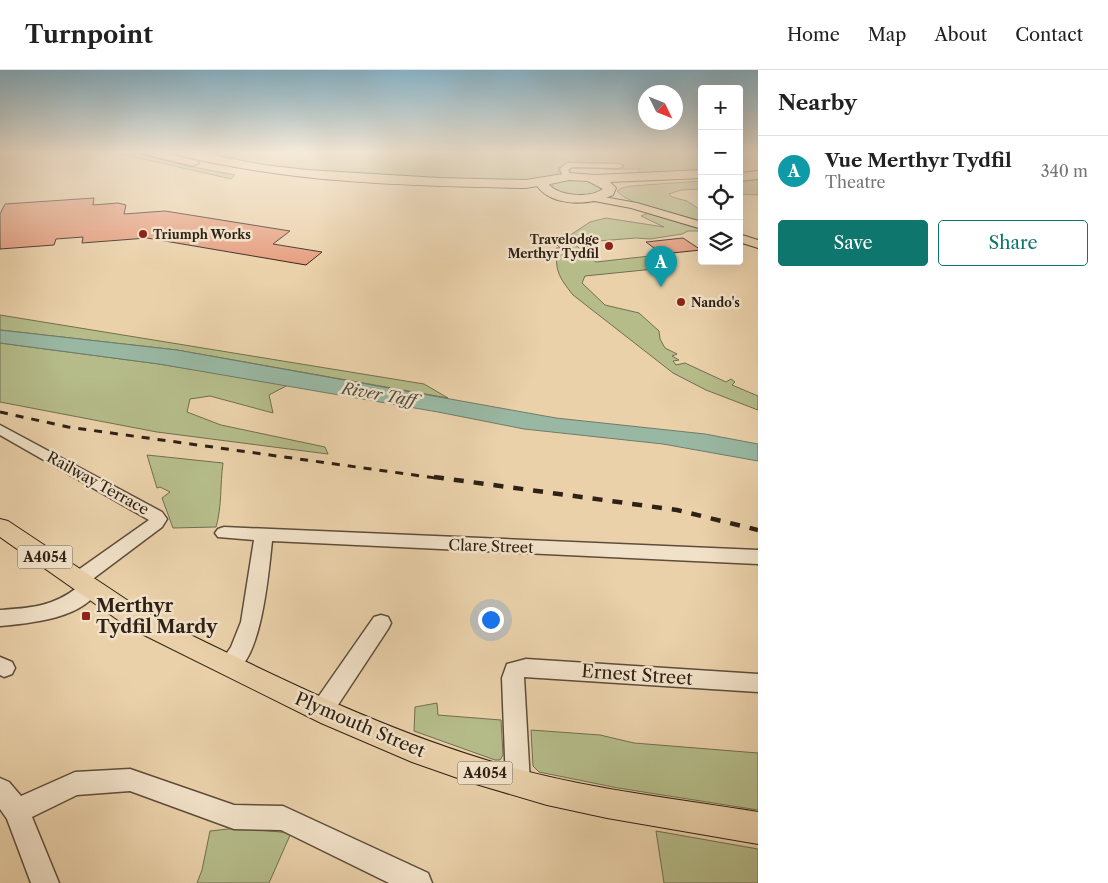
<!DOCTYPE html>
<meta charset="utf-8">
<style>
:root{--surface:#fff;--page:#f6f6f6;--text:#222;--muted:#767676;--line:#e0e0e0;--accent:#0f766e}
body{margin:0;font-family:"Libre Caslon Text",serif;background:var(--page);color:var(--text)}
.controls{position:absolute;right:15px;top:15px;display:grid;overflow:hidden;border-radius:5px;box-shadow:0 5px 20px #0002}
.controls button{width:45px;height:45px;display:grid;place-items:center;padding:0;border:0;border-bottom:1px solid var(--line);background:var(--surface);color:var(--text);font:25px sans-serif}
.compass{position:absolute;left:638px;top:15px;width:45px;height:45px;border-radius:50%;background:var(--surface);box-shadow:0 5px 20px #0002;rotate:133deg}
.you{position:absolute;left:490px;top:549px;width:18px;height:18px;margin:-12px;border:4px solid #fff;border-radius:50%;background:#1a73e8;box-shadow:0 0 0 8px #1a73e833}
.badge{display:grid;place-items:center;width:32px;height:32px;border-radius:50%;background:var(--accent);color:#fff;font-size:16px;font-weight:700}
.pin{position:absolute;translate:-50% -41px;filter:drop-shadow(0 1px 2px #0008)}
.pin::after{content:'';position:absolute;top:26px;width:18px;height:15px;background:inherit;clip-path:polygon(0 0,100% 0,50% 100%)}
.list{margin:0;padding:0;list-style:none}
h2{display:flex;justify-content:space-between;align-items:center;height:65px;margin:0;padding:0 20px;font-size:21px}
h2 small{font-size:16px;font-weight:400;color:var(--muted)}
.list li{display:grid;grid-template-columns:32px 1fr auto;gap:15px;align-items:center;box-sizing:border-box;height:70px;padding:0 20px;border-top:1px solid var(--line)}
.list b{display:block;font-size:19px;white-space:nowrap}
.list p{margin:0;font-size:16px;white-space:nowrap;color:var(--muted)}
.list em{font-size:16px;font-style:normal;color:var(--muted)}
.actions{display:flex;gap:10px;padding:15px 20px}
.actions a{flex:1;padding:11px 0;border:1px solid var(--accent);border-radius:5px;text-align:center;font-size:18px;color:var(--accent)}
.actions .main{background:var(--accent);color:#fff}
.icon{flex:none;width:28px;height:28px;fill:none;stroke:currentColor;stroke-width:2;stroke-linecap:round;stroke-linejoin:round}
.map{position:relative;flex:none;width:758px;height:813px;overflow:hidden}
header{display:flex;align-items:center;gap:30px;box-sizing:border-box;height:70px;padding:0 25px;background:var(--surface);border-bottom:1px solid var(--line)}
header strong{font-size:24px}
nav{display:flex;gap:28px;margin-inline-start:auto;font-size:18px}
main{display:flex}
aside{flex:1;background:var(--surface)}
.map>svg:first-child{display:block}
</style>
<header>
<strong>Turnpoint</strong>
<nav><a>Home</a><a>Map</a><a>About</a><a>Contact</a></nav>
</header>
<main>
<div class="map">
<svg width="758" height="813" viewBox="0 0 758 813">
<rect width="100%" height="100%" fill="#ead1aa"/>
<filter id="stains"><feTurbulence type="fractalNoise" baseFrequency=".004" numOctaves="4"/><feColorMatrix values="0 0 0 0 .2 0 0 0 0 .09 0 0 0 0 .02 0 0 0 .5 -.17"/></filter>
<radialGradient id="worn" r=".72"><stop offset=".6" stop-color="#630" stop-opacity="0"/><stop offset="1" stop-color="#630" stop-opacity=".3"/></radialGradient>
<!-- green -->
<g fill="#b5bc8a" stroke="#726e50">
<path d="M 113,82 L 131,82 L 188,96 L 235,105 L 231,109 Z"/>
<path d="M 200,82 L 694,82 L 702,87 L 702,102 L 636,104 L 640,99 L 605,99 L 602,95 L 572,94 L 559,97 L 558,104 L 538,111 L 430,110 L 316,102 L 244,93 L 247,89 Z"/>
<path d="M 758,107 L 758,125 L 739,124 L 739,109 Z"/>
<path d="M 567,109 L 589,111 L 603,120 C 590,128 563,128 552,116 L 556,111 Z"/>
<path d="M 702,111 L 702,119 L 681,120 L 669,124 L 672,127 L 687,131 L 702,141 L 702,154 C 683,148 628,135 617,121 L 622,118 L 631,116 Z"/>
<path d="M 648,143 L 702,159 L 702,161 L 688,161 L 682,164 L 650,169 L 636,168 L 573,173 L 596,192 L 650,186 L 648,184 L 655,189 L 650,190 L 656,195 L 651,196 L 654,199 L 585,206 L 582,213 L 605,235 L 639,243 L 659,261 L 660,269 L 665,278 L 677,284 L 672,286 L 679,290 L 673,291 L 676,295 L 685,293 L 726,312 L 731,309 L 735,312 L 732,315 L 758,326 L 758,340 L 706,320 L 673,303 L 573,225 C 558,206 556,202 556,178 L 560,178 L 557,175 L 559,170 L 569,166 L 590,152 L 606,148 L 664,157 L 641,146 Z"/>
<path d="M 0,245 L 424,314 L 448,328 L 177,280 L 0,260 Z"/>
<path d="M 0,273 L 159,294 L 288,315 L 269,325 L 273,343 L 210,326 L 190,329 L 187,342 L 221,355 L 325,377 L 328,384 L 157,362 L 0,332 Z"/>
<path d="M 147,385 L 223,393 C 220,415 222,437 216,457 L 173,458 L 162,428 L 170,422 L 160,417 L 157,418 Z"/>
<path d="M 437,633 L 438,645 L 501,650 L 503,685 L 500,690 L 495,690 L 414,661 L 415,637 Z"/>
<path d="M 531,660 L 600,665 L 634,673 L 758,683 L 758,740 L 618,718 L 539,702 L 533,696 Z"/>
<path d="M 237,758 L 291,763 L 269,813 L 197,813 L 202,800 L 210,761 Z"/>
<path d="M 656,761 L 758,779 L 758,813 L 664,813 Z"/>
</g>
<!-- water -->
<path fill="#99b8a3" stroke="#6f7c6a" d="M 0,260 L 177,280 L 556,348 L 705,364 L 758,374 L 758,391 L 663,374 L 524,359 L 438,342 L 159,294 L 0,273 Z"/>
<!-- building -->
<g fill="#e69d7e" stroke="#2f2115">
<path d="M 94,128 L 93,135 L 118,133 L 126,135 L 124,144 L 165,141 L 290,161 L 273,174 L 322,182 L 306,195 L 147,168 L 82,173 L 83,167 L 56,169 L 54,175 L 0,179 L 0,144 L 5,134 Z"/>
<path d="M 683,168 L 701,180 L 662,184 L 646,172 Z"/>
</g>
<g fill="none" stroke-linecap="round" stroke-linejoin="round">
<!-- minor casing -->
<g stroke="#5e4d3a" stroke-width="3">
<g id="minor">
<path d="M 567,93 L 619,94 L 623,96 L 619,98 L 572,97 L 568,100 L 571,106 L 567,108 L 564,108 L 560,99 Z"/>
<path d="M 0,355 L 162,442 L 167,449 L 162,457 L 90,511 L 97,513 L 100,518 C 83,549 31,553 0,556 L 0,540 C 31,538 52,537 78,517 L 71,515 L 68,510 L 71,505 L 149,450 L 0,365 Z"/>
<path d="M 224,457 L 758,480 L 758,494 L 272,471 C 269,496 261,616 221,602 L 218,596 L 231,577 L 241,552 L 254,470 L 218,467 L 215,463 L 218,459 Z"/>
<path d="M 381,545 L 388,547 L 391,553 L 388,559 L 330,647 L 322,650 L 314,647 L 311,640 L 314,633 L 374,547 Z"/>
<path d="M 0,587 L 12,592 L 15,598 L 12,604 L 4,607 L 0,605 Z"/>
<path d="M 526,589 L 758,604 L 758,622 L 524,607 L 530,713 L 527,721 L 518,725 L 509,721 L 506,713 L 502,608 L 507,594 Z"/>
<path d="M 130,699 L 234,735 L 283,736 L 428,803 L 432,813 L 389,813 L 281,760 L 234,759 L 130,721 L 77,725 L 32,747 L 59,813 L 31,813 L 7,749 L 0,739 L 0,708 L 9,712 L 21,726 L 75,702 Z"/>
</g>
</g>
<!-- major casing -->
<g stroke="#2f2115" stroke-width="2">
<g id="major">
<path d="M 593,125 L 637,133 L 702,152 L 702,159 L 631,138 L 589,130 L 588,128 L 589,126 Z"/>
<path d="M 739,164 L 758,170 L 758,178 L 739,172 Z"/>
<path d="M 0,449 L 8,451 L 139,538 L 162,551 C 277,607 392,665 517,699 C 596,720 678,729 758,742 L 758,774 L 607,748 L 547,735 L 469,712 L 412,692 L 321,653 L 144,565 L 121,552 L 0,467 Z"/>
</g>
</g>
<!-- highway casing -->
<g stroke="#2f2115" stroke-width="2">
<g id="highway">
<path d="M 143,82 L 162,82 L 197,91 L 199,93 L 193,96 L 144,84 Z"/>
<path d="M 173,82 L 194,82 L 264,95 L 307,100 L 439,108 L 526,110 L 569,103 L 596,105 L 702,100 L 702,108 L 610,112 L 616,118 L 613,125 C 591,135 553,138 537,116 L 526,118 C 408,116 289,113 174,84 ZM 569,110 L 588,111 L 603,119 C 590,128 561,127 549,115 L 550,114 Z"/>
<path d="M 758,101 L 758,109 L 739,111 L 739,103 Z"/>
</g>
</g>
<!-- minor -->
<use href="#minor" fill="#f1e1c8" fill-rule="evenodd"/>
<!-- major -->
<use href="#major" fill="#ead1aa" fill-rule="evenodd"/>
<!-- highway -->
<use href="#highway" fill="#ead1aa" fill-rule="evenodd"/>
<!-- rail-far1 -->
<path stroke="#2f2115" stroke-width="3" stroke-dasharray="8 8" stroke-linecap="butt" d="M 0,342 L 68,357 L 443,409"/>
<!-- rail -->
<path stroke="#2f2115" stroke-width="4.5" stroke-dasharray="10 10" stroke-linecap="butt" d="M 434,407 L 677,440 L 758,460"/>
</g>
<!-- sky -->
<linearGradient id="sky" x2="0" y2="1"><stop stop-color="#88b6cc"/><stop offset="0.42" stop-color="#f6ead9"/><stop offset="1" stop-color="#f6ead9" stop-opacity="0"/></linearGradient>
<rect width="758" height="196" fill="url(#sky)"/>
<!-- markers -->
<g fill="#8f2418" stroke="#f1e1c8" stroke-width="2">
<circle cx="143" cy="164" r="5"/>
<circle cx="609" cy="176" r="5"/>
<circle cx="681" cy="232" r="5"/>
<rect x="81" y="541" width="10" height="10" rx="2.5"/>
</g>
<g text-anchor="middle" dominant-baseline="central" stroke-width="5" stroke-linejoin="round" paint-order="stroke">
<!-- far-poi labels -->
<g font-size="12" font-weight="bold" fill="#2f2115" stroke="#f1e1c8" text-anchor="start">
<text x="153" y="164">Triumph Works</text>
<text x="599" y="169" text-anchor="end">Travelodge<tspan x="599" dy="14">Merthyr Tydfil</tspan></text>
<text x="691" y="232">Nando's</text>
</g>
<!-- shield labels -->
<g fill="#f1e1c8" stroke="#695b4b" stroke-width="1">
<rect x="17.5" y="475.5" width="55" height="23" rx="4"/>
<rect x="457.5" y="691.5" width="55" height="23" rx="4"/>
</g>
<g font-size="14" font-weight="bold" fill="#2f2115">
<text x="45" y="487">A4054</text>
<text x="485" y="703">A4054</text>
</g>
<!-- street labels -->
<g font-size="15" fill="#2f2115" stroke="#f1e1c8">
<text transform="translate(98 413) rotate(29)">Railway Terrace</text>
<text transform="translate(491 476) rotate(2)">Clare Street</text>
</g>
<!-- water labels -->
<g font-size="16" font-style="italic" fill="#4f4e40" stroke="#f1e1c8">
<text transform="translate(379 324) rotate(10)">River Taff</text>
</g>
<!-- near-poi labels -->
<g font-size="18" font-weight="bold" fill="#2f2115" stroke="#f1e1c8" text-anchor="start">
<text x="96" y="536">Merthyr<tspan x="96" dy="21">Tydfil Mardy</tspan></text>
</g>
<!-- near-street labels -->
<g font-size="18" fill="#2f2115" stroke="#f1e1c8">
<text transform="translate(637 605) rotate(4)">Ernest Street</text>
<text transform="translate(360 655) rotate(23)">Plymouth Street</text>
</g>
</g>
<rect width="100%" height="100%" filter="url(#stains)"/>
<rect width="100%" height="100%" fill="url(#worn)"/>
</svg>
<div class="controls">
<button>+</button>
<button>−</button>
<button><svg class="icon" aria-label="locate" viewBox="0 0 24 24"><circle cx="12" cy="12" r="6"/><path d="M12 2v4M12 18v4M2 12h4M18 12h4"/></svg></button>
<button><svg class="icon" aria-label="layers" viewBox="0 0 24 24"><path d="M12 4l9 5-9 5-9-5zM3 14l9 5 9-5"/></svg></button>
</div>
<svg class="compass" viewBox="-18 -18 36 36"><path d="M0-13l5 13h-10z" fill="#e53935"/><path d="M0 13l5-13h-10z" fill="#767676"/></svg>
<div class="you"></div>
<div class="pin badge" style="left:661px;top:217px;background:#0f9aa8">A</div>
</div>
<aside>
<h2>Nearby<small></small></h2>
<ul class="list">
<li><span class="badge" style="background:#0f9aa8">A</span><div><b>Vue Merthyr Tydfil</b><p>Theatre</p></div><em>340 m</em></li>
</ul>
<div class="actions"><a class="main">Save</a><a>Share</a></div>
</aside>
</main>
